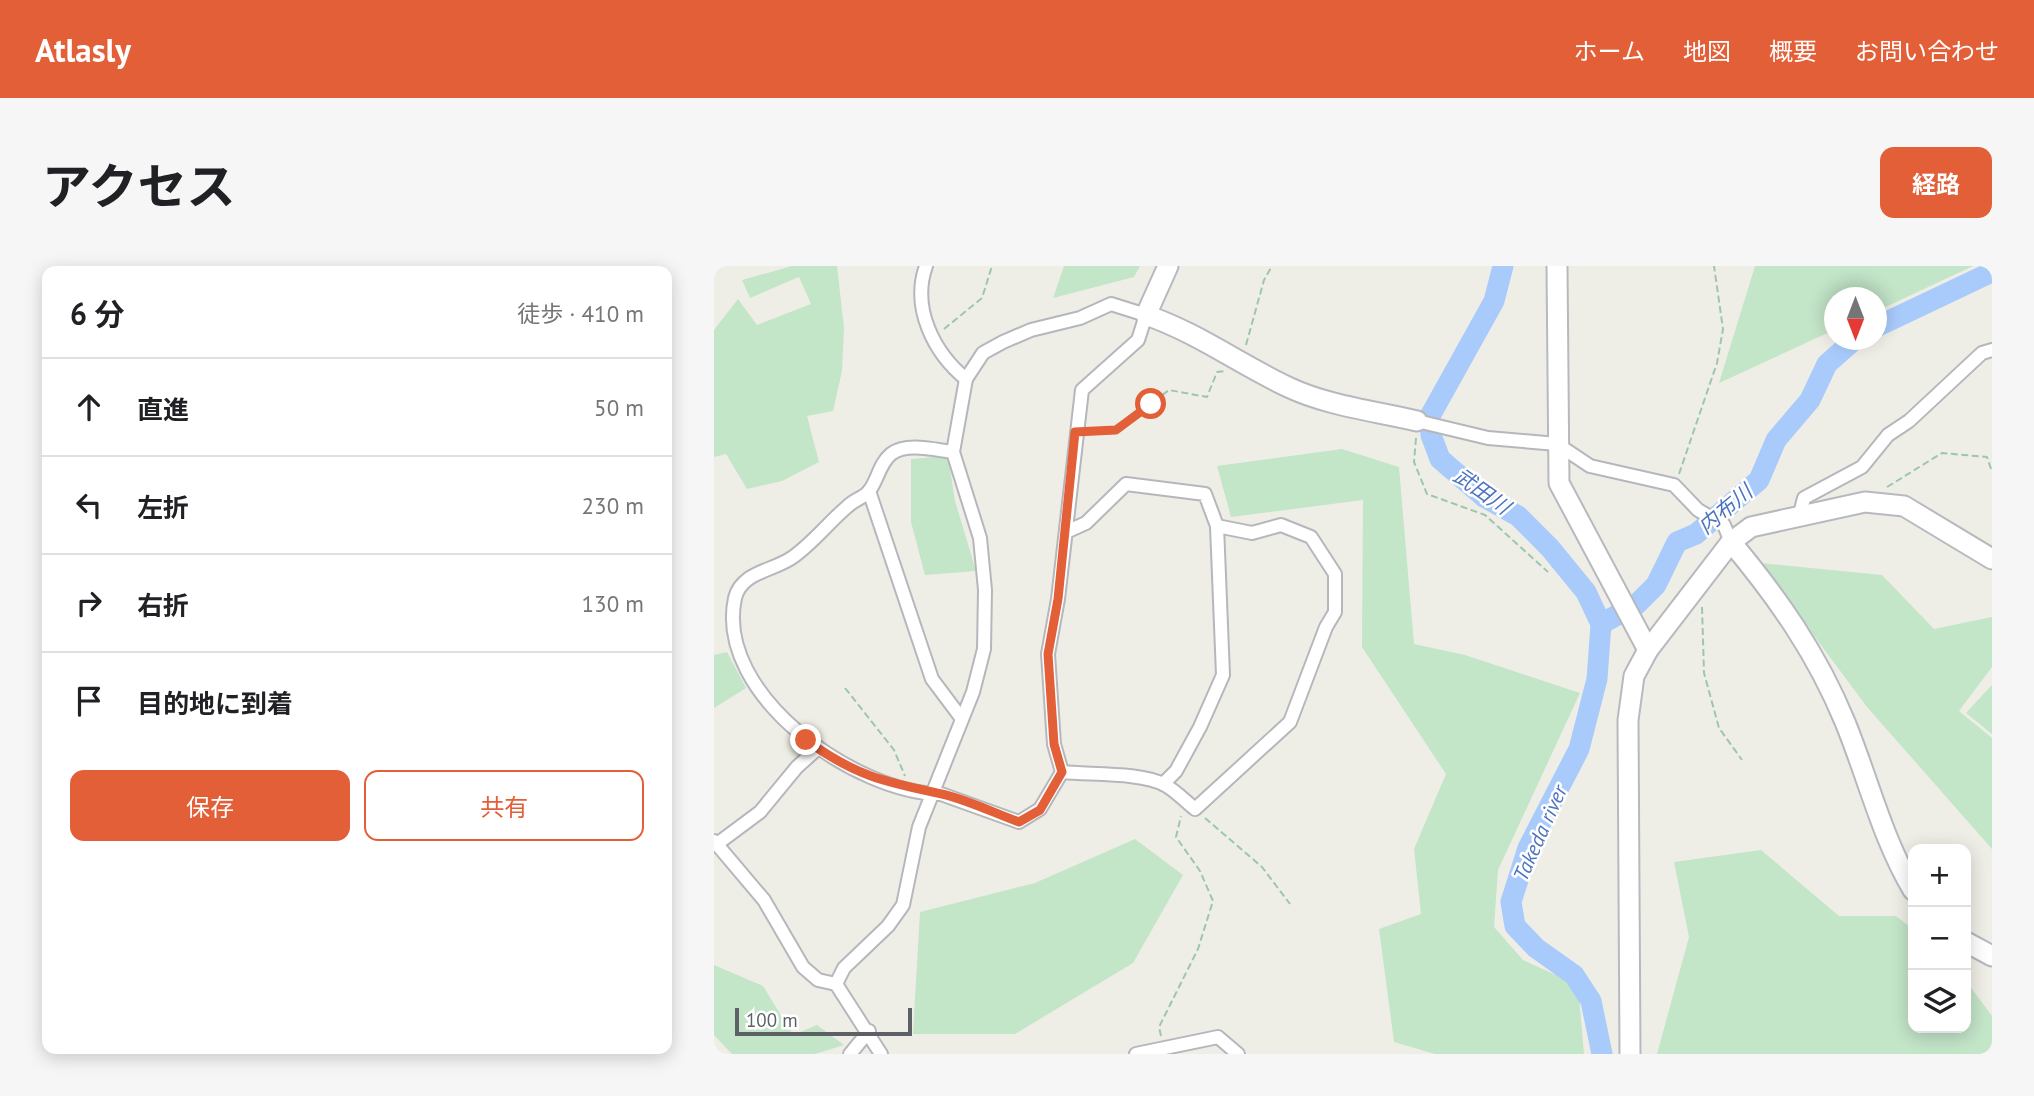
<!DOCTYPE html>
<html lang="ja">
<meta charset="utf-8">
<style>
:root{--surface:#fff;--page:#f6f6f6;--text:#202124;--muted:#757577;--line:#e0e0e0;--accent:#e35f38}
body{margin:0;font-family:"PT Sans","Noto Sans JP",sans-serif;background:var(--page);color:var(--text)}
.controls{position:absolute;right:21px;bottom:21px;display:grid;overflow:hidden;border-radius:14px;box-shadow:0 4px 18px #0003}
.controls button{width:63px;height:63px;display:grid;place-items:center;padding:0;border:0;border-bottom:2px solid var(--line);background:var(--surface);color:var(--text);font:35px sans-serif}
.compass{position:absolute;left:1110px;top:21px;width:63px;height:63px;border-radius:50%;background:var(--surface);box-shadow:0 4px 18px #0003;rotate:180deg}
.scale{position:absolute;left:21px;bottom:18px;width:177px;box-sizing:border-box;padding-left:7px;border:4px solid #5d6065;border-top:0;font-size:19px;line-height:24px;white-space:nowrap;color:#5d6065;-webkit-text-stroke:5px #fff;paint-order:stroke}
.stop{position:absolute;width:21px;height:21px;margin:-16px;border:5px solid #e35f38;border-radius:50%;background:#fff}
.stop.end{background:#e35f38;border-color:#fff;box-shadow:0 2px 7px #0008}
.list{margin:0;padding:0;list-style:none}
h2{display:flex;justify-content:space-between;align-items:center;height:91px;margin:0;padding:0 28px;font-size:30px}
h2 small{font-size:23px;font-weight:400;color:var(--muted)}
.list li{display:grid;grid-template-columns:46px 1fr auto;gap:21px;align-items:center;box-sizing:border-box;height:98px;padding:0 28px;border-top:2px solid var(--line)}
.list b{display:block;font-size:26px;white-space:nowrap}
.list em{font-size:23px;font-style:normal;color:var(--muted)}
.actions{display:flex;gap:14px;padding:21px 28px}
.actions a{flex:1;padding:16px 0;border:2px solid var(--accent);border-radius:14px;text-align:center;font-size:24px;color:var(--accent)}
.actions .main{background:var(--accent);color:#fff}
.icon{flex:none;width:38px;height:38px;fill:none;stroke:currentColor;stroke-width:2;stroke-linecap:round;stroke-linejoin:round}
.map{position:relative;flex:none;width:1278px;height:788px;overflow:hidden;border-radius:14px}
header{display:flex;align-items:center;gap:42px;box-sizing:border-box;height:98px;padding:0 35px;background:var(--accent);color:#fff}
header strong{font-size:33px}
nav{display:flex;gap:38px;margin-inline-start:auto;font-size:24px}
.intro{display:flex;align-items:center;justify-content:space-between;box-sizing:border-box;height:168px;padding:0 42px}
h1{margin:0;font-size:49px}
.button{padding:18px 32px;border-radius:14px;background:var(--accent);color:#fff;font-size:24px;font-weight:700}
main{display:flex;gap:42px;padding:0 42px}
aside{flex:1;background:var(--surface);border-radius:14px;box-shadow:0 4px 18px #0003}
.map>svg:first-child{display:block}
</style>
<header>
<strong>Atlasly</strong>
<nav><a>ホーム</a><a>地図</a><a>概要</a><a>お問い合わせ</a></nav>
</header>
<div class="intro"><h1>アクセス</h1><a class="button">経路</a></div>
<main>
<aside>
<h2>6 分<small>徒歩 · 410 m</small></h2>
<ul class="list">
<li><svg class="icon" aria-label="ahead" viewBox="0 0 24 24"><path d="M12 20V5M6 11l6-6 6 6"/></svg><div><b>直進</b></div><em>50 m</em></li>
<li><svg class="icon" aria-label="left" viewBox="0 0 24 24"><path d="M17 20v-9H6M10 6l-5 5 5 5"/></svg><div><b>左折</b></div><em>230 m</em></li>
<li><svg class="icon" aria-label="right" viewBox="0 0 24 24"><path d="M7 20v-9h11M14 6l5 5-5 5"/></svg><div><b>右折</b></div><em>130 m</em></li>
<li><svg class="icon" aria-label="arrive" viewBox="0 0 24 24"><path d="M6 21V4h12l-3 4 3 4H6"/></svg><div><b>目的地に到着</b></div></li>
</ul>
<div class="actions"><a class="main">保存</a><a>共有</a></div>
</aside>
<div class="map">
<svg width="1278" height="788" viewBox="0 0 1278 788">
<rect width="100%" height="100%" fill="#efeee6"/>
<!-- green -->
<g fill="#c3e5c8">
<path d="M 78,0 L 123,0 L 130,62 L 128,105 L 119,145 L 93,150 L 105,196 L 68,215 L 33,223 L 12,188 L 0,191 L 0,64 L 24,33 L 43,59 L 97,38 L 85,11 L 36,32 L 28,14 Z"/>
<path d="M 350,0 L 426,0 L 420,11 L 339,32 Z"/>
<path d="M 1041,0 L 1259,0 L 1163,45 L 1162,32 L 1120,32 L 1120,64 L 1005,117 Z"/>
<path d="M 628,183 L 685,201 L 700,378 L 751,389 L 866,427 L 784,604 L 780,661 L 809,694 L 864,719 L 870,788 L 721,788 L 680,776 L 665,663 L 707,648 L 700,583 L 732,508 L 648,381 L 649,234 L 517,251 L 503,200 Z"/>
<path d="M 234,190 L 241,235 L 262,305 L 211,309 L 197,256 L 197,193 Z"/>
<path d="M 1046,297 L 1168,309 L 1220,363 L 1278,351 L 1278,401 L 1245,445 L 1278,472 L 1278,583 L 1153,441 Z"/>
<path d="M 13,386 L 32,422 L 0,442 L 0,389 Z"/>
<path d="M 1278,419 L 1278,468 L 1252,447 Z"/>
<path d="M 421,573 L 469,609 L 419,697 L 301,768 L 199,768 L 206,646 L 321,617 Z"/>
<path d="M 1047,584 L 1125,650 L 1182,650 L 1199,663 L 1199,762 L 1252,762 L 1252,715 L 1278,750 L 1278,788 L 943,788 L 975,671 L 960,596 Z"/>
<path d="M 0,699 L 49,720 L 79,769 L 103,759 L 130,779 L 101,788 L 18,788 L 0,769 Z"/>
</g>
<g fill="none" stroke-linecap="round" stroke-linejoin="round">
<!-- river -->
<g stroke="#a9cbfc" stroke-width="21">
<path d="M 789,0 L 780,35 L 716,150 L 717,169 L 726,193 L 770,231 L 804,250 L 836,282 L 872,326 L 887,358 L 883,413 L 865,483 L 814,582 L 797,636 L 801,660 L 822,682 L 860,709 L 877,735 L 888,788"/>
<path d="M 1162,61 L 1278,6"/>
<path d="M 887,358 L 923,338 L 942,319 L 963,276 L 982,268 L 1045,214 L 1062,174 L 1096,134 L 1113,98 L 1140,74"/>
</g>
<!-- street casing -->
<g stroke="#b6b7bc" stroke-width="16">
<g id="street">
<path d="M 212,0 C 197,42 220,87 252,113"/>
<path d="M 703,155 L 774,172 L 843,178 L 876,200 L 960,219 L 984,244 L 1010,259 L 1017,276"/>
<path d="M 155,225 L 218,413 L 248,453"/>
<path d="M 1086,248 L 1090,232 L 1148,201 L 1174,169 L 1195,155 L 1268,87 L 1278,84"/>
<path d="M 348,506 C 376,509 428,506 451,519 C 462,525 471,535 481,543 L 576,456 L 612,361 L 621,346 L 621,308 L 597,271 L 567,259 L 538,267 L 503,260 L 491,228 L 412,218 L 372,257 L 352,266"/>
<path d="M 449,518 L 462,505 L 486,461 L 509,409 L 503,260"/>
<path d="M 0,575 L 50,634 L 89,701 L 104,714 L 122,718 L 167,788"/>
<path d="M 3,578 L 46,546 L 83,501 L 103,483"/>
<path d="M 122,718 L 130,702 L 174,660 L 189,639 L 205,561 L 259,426 L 270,383 L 271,324 L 266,272 L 239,186 L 252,113 L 269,87 L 289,76 L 317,64 L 366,52 L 397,38 L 432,49 L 424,74 L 368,124 L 344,333 L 334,388 L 340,478 L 348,506 L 326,543 L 305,556 L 227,528 C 143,528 0,429 21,332 C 28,305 60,305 79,291 C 100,276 115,256 134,240 C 140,234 151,231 155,225 C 164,214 165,198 177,188 C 193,176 221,184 239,186"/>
<path d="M 136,788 L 155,765"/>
<path d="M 422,788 L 504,771 L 524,788"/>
</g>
</g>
<!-- secondary casing -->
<g stroke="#b7b9bf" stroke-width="23">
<g id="secondary">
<path d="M 454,0 L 432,49 C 484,67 525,98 574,121 C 614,140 661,145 703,155"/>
<path d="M 843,0 L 845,217 L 934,384"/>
<path d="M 1017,276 C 1064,332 1103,388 1131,456 C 1154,512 1168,572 1199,624"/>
<path d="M 1252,676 L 1278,690"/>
<path d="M 916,788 L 914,454 L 920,410 L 934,384 L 1017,276 L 1037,261 L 1151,236 L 1190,240 L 1278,293"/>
</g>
</g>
<!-- path -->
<g stroke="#9dc6af" stroke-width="2" stroke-dasharray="7 3.5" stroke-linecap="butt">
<path d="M 230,63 L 268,32 L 278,0"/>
<path d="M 532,79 L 550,14 L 558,0"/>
<path d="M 376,166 L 402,164 L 455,124 L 493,131 L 503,106 L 511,105"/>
<path d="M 702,172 L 700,196 L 713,228 L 771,249 L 834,306"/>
<path d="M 965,208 L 1003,97 L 1009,63 L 1000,0"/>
<path d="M 1173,221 L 1228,187 L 1273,191 L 1278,206"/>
<path d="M 988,341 L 990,407 L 1005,462 L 1028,494"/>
<path d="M 131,422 L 180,484 L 191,510"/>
<path d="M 491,552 L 548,601 L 576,638"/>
<path d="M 447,770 L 445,761 L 484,683 L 499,635 L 486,605 L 462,571 L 467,550"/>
</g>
<!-- street -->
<use href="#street" stroke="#fff" stroke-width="12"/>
<!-- secondary -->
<use href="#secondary" stroke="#fff" stroke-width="19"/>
</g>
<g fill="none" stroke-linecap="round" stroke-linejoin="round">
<!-- route -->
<path stroke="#e35f38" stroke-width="9" d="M 92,474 C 141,510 171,516 228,528 C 254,534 280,547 305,556 L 326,544 L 348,506 L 340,478 L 334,388 L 344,333 L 361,166 L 402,164 L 437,138"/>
</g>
<g text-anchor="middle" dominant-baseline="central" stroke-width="5" stroke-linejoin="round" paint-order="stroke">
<!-- water labels -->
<g font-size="21" font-style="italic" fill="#4c73bf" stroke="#fff">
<text transform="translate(768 225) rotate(35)">武田川</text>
<text transform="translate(1011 243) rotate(-40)">内布川</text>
<text transform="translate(826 567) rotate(-66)">Takeda river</text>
</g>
</g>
</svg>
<div class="controls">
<button>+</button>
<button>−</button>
<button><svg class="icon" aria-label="layers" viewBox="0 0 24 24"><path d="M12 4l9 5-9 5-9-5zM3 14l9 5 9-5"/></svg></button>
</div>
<svg class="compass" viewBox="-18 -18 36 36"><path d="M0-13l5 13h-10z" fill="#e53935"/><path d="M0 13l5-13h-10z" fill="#757577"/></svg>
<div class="scale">100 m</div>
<div class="stop" style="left:437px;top:138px"></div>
<div class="stop end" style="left:92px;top:474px"></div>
</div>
</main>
